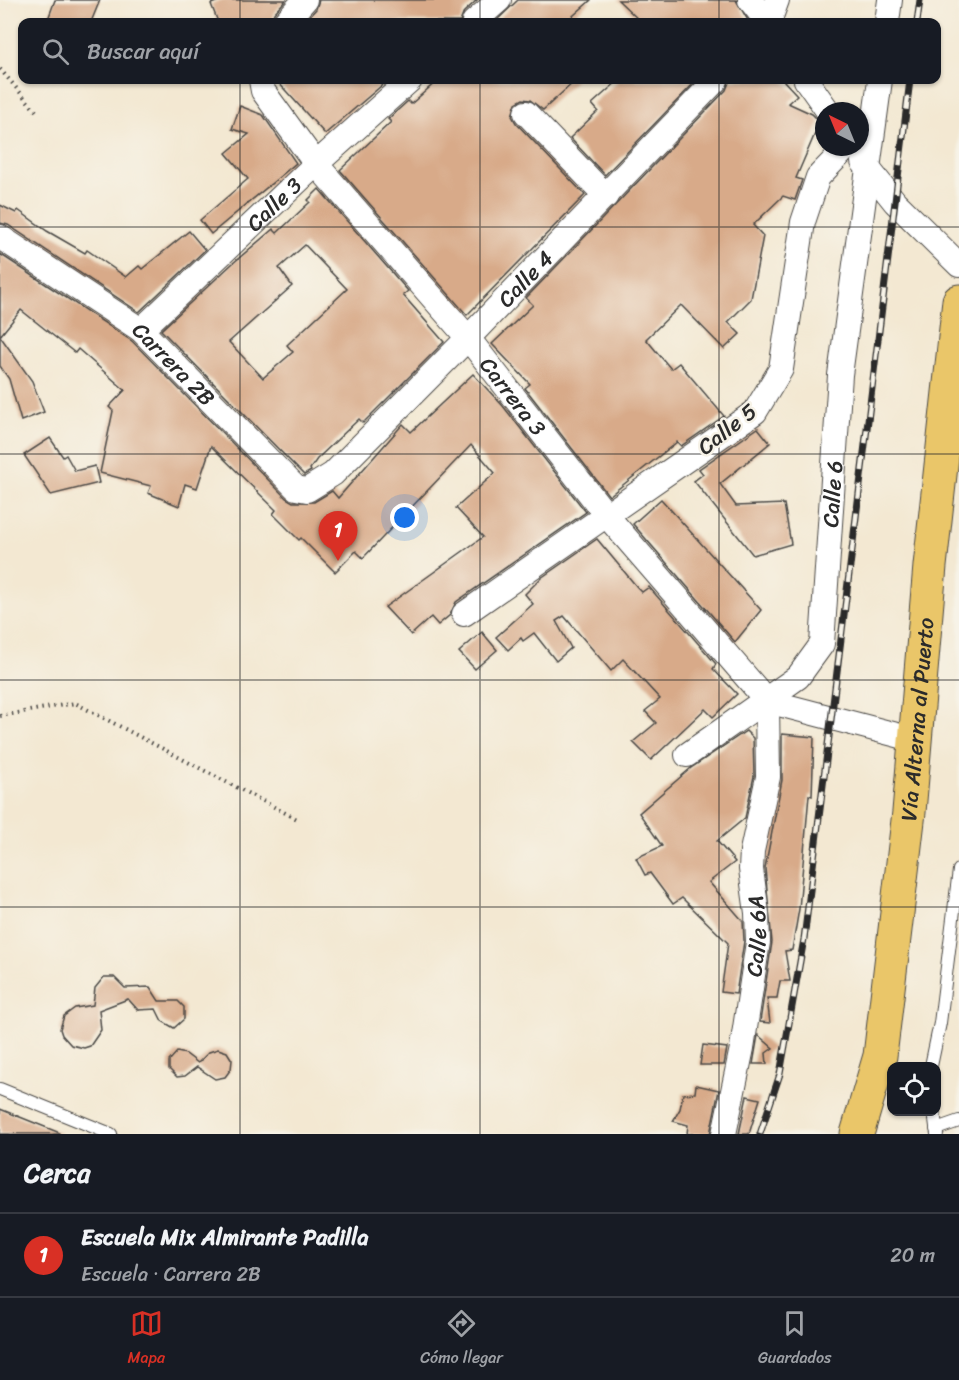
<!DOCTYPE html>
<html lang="es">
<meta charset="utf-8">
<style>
:root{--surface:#171b24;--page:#20242c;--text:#f1f3f6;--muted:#9ea1a6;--line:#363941;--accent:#d93025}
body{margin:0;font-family:Sriracha,sans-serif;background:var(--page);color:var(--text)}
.controls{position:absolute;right:18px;bottom:18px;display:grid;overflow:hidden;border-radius:12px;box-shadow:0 2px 4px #0004}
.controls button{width:54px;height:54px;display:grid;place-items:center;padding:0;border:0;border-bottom:2px solid var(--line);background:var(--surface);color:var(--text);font:30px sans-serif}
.compass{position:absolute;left:815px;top:102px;width:54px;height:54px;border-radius:50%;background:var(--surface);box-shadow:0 2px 4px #0004;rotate:317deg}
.you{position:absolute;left:405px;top:518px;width:21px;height:21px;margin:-15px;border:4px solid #fff;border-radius:50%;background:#1a73e8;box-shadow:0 0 0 9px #1a73e833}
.badge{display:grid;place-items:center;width:39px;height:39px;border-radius:50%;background:var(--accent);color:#fff;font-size:20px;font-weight:700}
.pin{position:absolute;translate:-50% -50px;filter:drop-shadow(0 2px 3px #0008)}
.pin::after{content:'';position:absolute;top:32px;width:21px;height:18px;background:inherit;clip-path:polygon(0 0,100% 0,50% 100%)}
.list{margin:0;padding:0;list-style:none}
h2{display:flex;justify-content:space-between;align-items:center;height:78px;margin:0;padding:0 24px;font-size:26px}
h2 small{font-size:20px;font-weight:400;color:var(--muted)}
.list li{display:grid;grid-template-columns:39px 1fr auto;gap:18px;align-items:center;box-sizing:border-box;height:84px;padding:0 24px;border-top:2px solid var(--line)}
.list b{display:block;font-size:22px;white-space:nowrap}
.list p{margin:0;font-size:20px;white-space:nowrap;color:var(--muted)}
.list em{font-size:20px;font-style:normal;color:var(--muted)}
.icon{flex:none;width:33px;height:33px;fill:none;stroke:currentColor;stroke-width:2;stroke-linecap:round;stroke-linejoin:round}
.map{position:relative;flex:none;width:959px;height:1134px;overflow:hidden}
.search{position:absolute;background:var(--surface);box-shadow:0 2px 4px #0004;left:18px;right:18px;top:18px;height:66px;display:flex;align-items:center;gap:15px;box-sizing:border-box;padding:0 21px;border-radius:12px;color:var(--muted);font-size:22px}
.sheet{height:162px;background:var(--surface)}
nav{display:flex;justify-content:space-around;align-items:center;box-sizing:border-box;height:84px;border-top:2px solid var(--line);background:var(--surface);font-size:16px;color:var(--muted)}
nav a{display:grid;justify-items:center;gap:3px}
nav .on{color:var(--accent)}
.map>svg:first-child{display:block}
</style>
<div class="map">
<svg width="959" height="1134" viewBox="0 0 959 1134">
<rect width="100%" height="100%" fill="#f7f3e8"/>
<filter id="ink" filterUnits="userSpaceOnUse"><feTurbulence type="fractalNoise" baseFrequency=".0167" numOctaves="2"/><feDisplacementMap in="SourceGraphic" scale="12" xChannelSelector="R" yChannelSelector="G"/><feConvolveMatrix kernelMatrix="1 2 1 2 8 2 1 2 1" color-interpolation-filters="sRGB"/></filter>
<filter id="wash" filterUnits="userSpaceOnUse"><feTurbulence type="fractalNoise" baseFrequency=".008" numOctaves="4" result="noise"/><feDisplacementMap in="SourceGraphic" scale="24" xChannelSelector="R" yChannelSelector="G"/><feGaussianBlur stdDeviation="1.35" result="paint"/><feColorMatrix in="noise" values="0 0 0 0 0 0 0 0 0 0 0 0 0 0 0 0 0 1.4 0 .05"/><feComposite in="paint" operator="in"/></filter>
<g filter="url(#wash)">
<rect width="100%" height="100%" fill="#f3e8d2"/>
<g id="blocks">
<!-- building -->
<g fill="#d8aa89" fill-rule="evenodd">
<path d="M 55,0 L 100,0 L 91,22 L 47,22 Z"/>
<path d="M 221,0 L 286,0 L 274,13 L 271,22 L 218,22 L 211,4 Z"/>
<path d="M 319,0 L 477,0 L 464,12 L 460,22 L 304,22 L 316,9 Z"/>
<path d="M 518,0 L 591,0 L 566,22 L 495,22 Z"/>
<path d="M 618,0 L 736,0 L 749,22 L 641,22 Z"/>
<path d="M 276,80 L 388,80 L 325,134 Z"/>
<path d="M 438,80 L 576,80 L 543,110 L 530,100 L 523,99 L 516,103 L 512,116 L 516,123 L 585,195 L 467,315 L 340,170 L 391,122 L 388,119 L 408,101 L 411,104 Z"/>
<path d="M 619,80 L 697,80 L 605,175 L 570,138 L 598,111 L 592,104 Z"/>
<path d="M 730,80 L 783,80 L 797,95 L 788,103 L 812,114 L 820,122 L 796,178 L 802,180 L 795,200 L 783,196 L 753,225 L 763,236 L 751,299 L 728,322 L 740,334 L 724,349 L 681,305 L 646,339 L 671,369 L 679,363 L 724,416 L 681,446 L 677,442 L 609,496 L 525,388 L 530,384 L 492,344 L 533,305 L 526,298 L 726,90 Z"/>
<path d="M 240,106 L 263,115 L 296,163 L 211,234 L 200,220 L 248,179 L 226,153 L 249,134 L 232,129 Z"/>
<path d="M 319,189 L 408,291 L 403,295 L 444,342 L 363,423 L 359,419 L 317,459 L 310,469 L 311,471 L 304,475 L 161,330 L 232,264 L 273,229 L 277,233 L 310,202 L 308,200 ZM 305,245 L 347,289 L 287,345 L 293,352 L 263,378 L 229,342 L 292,286 L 279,268 Z"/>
<path d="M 0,205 L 16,213 L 18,210 L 47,231 L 85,253 L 87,250 L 126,277 L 139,266 L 142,269 L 189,231 L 205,250 L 139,312 L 8,225 L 0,223 Z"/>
<path d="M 0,254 L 132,341 L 286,498 L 293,502 L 314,502 L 332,491 L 338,498 L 403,424 L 411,432 L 473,374 L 503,406 L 586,512 L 456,602 L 450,615 L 438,625 L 431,617 L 411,635 L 385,607 L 483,537 L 456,508 L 495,473 L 471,445 L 363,558 L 356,551 L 335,572 L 301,538 L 299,540 L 273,514 L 276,510 L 211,446 L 197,488 L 185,484 L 179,506 L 148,493 L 151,486 L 100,473 L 113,411 L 109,407 L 125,390 L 78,349 L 75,353 L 21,310 L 0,336 L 32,381 L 44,412 L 21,421 L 9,379 L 0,366 Z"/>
<path d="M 758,428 L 770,443 L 720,484 L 736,506 L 784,504 L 791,544 L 753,555 L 694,481 L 703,474 L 699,469 Z"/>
<path d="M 50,438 L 63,457 L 66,455 L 75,471 L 95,466 L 99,483 L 51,495 L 24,455 Z"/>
<path d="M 661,499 L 761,610 L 735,642 L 633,524 Z"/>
<path d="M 597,539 L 637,587 L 642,592 L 649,587 L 716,664 L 713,669 L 737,694 L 713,717 L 705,709 L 651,760 L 633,742 L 656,723 L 645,711 L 660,699 L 623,659 L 611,671 L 564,616 L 556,621 L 571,648 L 556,661 L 534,633 L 523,641 L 521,638 L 508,650 L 496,637 L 533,604 L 525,594 L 541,578 Z"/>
<path d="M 482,632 L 497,650 L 475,669 L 459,652 Z"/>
<path d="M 746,731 L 753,738 L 754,776 L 745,818 L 717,841 L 735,862 L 709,882 L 743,921 L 744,941 L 736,994 L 721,992 L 728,943 L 682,898 L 673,904 L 650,873 L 645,875 L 636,858 L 662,846 L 639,813 L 691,768 Z"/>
<path d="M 782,734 L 814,737 L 812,796 L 809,795 L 799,909 L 792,950 L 785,951 L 790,981 L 780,981 L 777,998 L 767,998 L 770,1023 L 760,1022 L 772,942 L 765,868 L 782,780 Z"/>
<path d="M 104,977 L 114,977 L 125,988 L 150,987 L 159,1001 L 178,1001 L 184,1007 L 184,1019 L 174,1028 L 162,1021 L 156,1009 L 138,1010 L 128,999 L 99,1010 L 101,1030 L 90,1046 L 84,1048 L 71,1045 L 62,1035 L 60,1029 L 64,1016 L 75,1008 L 93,1005 L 95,988 Z"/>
<path d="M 758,1035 L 773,1048 L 766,1053 L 767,1064 L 753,1064 Z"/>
<path d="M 703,1045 L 727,1048 L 724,1065 L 700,1065 Z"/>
<path d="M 218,1049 L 227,1052 L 232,1060 L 231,1069 L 225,1077 L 215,1079 L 197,1067 L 185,1076 L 177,1077 L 169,1069 L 169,1061 L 177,1052 L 186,1054 L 198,1063 L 209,1052 Z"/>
<path d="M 696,1085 L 719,1090 L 710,1134 L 687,1134 L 688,1125 L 673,1121 L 680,1109 L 683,1094 L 695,1093 Z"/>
<path d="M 747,1096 L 760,1099 L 749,1134 L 739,1134 Z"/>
<path d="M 0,1109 L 60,1133 L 60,1134 L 0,1134 Z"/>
</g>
</g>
</g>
<g filter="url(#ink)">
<use href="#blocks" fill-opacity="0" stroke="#494744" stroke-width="1.5"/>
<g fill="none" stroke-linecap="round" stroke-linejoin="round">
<!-- lane casing -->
<g stroke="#494744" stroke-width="14">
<g id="lane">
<path d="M 931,1066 L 940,1023 L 959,870"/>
<path d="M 0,1089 L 111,1134"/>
<path d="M 934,1112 L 937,1134"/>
<path d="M 936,1129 L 959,1121"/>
</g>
</g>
<!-- street casing -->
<g stroke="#494744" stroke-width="26">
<g id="street">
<path d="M 750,0 L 767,22"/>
<path d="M 285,22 L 305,0"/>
<path d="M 474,22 L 499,0"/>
<path d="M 769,22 L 777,0"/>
<path d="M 887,22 L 890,0"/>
<path id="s1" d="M 261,80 L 263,91 L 316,164 L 468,338 L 607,516 L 767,701"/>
<path d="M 806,80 L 828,111"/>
<path d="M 526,113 L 606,196"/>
<path d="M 863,162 L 895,202 L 959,265"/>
<path id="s2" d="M 0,237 L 141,330 L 296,488 L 307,490 L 333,474 L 468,338 L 716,80"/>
<path id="s3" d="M 141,330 L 316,164 L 410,80"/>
<path d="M 464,614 L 755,412 L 781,369 L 803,222 L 818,177 L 847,147"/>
<path d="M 767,701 L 916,740"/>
<path id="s4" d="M 687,755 L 798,677 L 822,644 L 840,375 L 880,80"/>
<path id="s5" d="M 724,1134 L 742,1048 L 758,942 L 757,913 L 751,869 L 752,851 L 768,777 L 767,701"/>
</g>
</g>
<!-- primary casing -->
<g stroke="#494744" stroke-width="35">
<g id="primary">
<path id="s6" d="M 857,1134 L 880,1056 L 909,812 L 930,566 L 959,301"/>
</g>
</g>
<!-- path -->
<g stroke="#494744" stroke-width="4" stroke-dasharray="1.5 4.5" stroke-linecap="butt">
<path d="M 0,69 L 36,111"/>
<path d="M 0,716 L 75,703 L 299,820"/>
</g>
<!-- lane -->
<use href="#lane" stroke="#fff" stroke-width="12"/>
<!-- street -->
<use href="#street" stroke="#fff" stroke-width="24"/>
<!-- primary -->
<use href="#primary" stroke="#eac669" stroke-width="33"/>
<!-- rail casing -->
<g stroke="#2b2b2b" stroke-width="7">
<g id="rail">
<path d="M 917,22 L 920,0"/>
<path d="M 760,1134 L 780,1074 L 804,939 L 910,80"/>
</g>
</g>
<!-- rail -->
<use href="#rail" stroke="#f7f3e8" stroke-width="4.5" stroke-dasharray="14" stroke-linecap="butt"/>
</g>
</g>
<!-- grid -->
<path fill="none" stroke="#2b2b2b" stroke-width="1.5" stroke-opacity="0.55" d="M 240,0 L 240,22M 480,0 L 480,22M 719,0 L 719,22M 240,80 L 240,1134M 480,80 L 480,1134M 719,80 L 719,1134M 0,227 L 959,227M 0,454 L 959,454M 0,680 L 959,680M 0,907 L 959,907"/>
<g text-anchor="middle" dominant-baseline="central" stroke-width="5" stroke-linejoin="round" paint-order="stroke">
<!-- street labels -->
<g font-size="22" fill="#2b2b2b" stroke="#f7f3e8">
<text stroke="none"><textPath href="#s3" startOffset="183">Calle 3</textPath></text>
<text stroke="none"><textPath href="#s2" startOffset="706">Calle 4</textPath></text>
<text stroke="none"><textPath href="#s2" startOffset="216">Carrera 2B</textPath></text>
<text stroke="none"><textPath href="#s1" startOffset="406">Carrera 3</textPath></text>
<text transform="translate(727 429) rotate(-38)">Calle 5</text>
<text stroke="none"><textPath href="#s4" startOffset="327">Calle 6</textPath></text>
<text stroke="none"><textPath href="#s6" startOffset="420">Vía Alterna al Puerto</textPath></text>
<text stroke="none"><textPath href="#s5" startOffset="201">Calle 6A</textPath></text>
</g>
</g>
</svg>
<div class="controls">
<button><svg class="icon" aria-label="locate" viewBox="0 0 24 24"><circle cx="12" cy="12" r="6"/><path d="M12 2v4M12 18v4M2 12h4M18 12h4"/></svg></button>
</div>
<svg class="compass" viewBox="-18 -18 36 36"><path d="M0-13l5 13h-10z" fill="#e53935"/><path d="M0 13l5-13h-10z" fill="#9ea1a6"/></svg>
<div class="you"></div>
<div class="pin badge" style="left:338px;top:561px">1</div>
<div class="search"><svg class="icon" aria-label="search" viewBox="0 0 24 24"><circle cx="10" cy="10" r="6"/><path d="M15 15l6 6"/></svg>Buscar aquí</div>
</div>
<section class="sheet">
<h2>Cerca<small></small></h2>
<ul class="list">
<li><span class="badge">1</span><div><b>Escuela Mix Almirante Padilla</b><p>Escuela · Carrera 2B</p></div><em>20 m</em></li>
</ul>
</section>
<nav>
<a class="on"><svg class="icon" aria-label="map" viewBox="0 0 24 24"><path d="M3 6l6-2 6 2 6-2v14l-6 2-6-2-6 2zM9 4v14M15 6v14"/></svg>Mapa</a>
<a><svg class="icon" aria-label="directions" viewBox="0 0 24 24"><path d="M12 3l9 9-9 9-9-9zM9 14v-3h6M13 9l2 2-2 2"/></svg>Cómo llegar</a>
<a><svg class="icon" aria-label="saved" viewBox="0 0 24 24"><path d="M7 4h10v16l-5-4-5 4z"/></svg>Guardados</a>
</nav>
